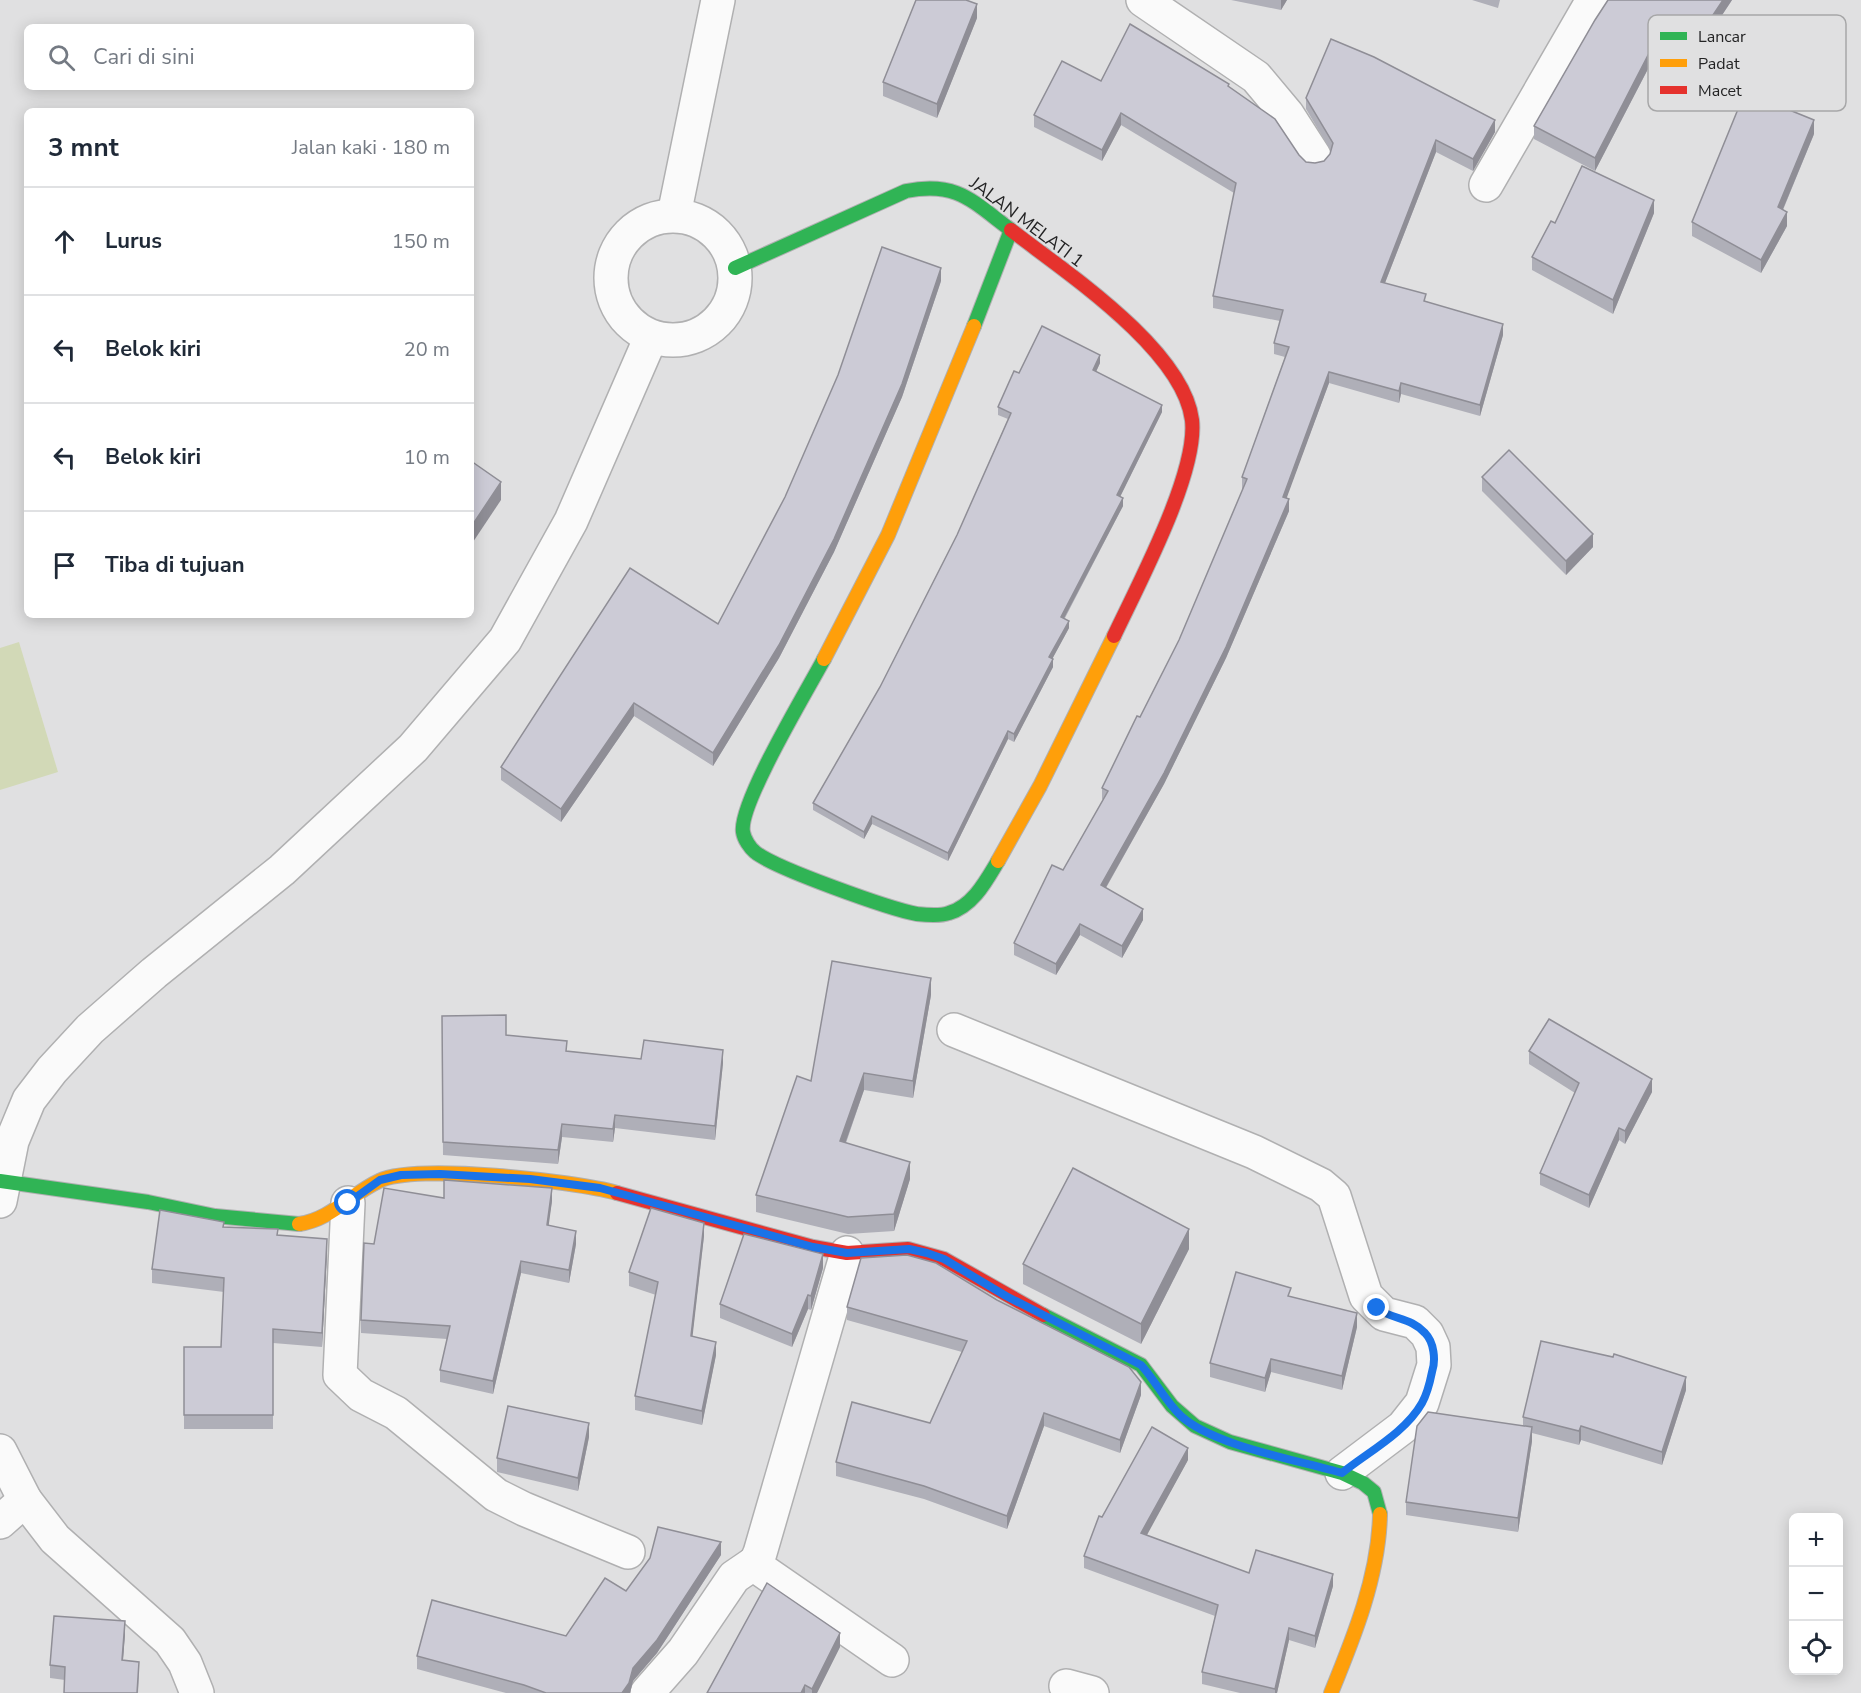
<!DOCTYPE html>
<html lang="id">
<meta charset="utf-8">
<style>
:root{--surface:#fff;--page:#f2f2f3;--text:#1f2937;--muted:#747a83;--line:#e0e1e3}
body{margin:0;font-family:"Nunito Sans",sans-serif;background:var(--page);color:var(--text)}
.controls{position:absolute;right:18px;bottom:18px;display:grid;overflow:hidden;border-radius:9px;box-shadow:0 3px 15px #0003}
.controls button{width:54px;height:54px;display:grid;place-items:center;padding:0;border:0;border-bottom:2px solid var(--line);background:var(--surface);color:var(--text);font:30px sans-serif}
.stop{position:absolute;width:18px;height:18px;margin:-14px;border:4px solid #1a73e8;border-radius:50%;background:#fff}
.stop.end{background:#1a73e8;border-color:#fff;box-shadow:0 2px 6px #0008}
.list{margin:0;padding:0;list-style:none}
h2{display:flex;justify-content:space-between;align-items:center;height:78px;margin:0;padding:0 24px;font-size:26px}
h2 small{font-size:20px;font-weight:400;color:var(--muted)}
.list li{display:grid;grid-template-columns:39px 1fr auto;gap:18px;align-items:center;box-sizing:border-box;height:108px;padding:0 24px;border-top:2px solid var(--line)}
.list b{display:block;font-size:22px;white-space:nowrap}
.list em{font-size:20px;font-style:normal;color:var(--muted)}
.icon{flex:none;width:33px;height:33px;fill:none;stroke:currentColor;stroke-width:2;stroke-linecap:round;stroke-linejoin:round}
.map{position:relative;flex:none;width:1861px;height:1693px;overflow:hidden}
.search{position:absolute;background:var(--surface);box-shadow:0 3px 15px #0003;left:24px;top:24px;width:450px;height:66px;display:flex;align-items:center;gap:15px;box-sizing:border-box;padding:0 21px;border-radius:9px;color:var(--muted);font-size:22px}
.panel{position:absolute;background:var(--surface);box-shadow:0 3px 15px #0003;left:24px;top:108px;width:450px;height:510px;border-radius:9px}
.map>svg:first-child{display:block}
</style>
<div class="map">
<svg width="1861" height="1693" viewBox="0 0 1861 1693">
<rect width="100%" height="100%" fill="#e0e0e1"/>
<!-- green -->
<path fill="#d2d9b7" d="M 19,642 L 58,772 L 0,790 L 0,648 Z"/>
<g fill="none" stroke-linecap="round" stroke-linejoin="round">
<!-- street casing -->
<g stroke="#b0b0b1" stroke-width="36">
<g id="street">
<path d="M 1143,0 L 1256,77 L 1287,114 L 1314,156"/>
<path d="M 1486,185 L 1593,0"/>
<path d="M 674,215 L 718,0"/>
<circle cx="673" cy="278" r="62"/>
<path d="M 954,1030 L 1254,1152 L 1321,1185 L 1334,1196 L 1366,1296 L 1384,1314 L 1415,1322 L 1427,1334 L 1433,1347 L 1434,1365 L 1422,1403 L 1403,1427 L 1342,1473"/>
<path d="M 0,1201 L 12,1141 L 29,1100 L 52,1070 L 90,1029 L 154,973 L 282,870 L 413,748 L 505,640 L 571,521 L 651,337"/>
<path d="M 348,1203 L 340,1375 L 361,1395 L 396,1413 L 496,1495 L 524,1509 L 628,1552"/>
<path d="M 0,1451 L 25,1500 L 55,1539 L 170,1641 L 185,1663 L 197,1693"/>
<path d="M 0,1522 L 25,1500"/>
<path d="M 753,1564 L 892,1660"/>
<path d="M 1066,1686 L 1092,1693"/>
<path d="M 647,1693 L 683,1652 L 734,1577 L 756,1562 L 760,1553 L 847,1253"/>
</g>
</g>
<!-- fast casing -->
<g stroke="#b0b0b1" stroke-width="16">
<g id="fast">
<path d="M 735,268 L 906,191 C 957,181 972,201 1011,230"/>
<path d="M 974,326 L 1011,230"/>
<path d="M 824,659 C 808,689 738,805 743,832 C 744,839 750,848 755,852 C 774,868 890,909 917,914 C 926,915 941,916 949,913 C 973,906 986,881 998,861"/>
<path d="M 0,1181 L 148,1202 L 215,1216 L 299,1224"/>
<path d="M 1043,1315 L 1141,1365 L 1172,1406 L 1195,1426 L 1230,1442 L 1342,1473 L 1363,1483 L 1374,1492 L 1380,1514"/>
</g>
</g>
<!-- slow casing -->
<g stroke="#b0b0b1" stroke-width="16">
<g id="slow">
<path d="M 824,659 L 888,535 L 974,326"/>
<path d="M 998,861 L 1040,786 L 1114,636"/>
<path d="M 299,1224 C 330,1220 351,1194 379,1181 C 415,1163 575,1181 617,1193"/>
<path d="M 1331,1693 C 1354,1637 1379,1575 1380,1514"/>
</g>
</g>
<!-- jam casing -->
<g stroke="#b0b0b1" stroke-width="16">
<g id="jam">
<path d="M 1011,230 C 1064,271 1183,349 1192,420 C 1198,473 1138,585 1114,636"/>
<path d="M 617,1193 L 813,1247 L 847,1253 L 908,1249 L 944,1259 L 1043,1315"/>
</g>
</g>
<!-- street -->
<use href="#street" stroke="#fafafa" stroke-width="33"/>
<!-- fast -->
<use href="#fast" stroke="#30b455" stroke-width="14"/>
<!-- slow -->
<use href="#slow" stroke="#ff9f0a" stroke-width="14"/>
<!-- jam -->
<use href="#jam" stroke="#e5322d" stroke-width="14"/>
</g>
<!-- wall -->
<g fill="#afafb8">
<path d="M 1231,0 L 1287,0 L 1281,10 Z"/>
<path d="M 1472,0 L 1500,0 L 1498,8 Z"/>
<path d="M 1608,0 L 1732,0 L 1697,53 L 1682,53 L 1663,40 L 1595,171 L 1534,139 L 1534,126 Z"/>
<path d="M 977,18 L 937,118 L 883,96 L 883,82 Z"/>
<path d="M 1101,81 L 1229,87 L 1299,155 L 1306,162 L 1315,163 L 1324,161 L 1330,154 L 1331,151 L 1306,109 L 1306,98 L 1495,132 L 1473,171 L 1436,152 L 1385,283 L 1503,335 L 1480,416 L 1401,394 L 1399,403 L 1329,383 L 1286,498 L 1289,511 L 1226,658 L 1164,784 L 1106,888 L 1143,920 L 1122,958 L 1080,935 L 1056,975 L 1014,955 L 1014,943 L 1063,870 L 1103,800 L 1102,799 L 1102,788 L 1140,717 L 1179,640 L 1243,489 L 1242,489 L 1242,477 L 1285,357 L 1274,354 L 1274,343 L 1280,321 L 1213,308 L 1213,296 L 1234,193 L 1121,125 L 1102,161 L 1034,127 L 1034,115 Z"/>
<path d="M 1814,134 L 1783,210 L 1787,226 L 1761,273 L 1692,236 L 1692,222 Z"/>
<path d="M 1654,213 L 1613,314 L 1532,270 L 1532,257 L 1555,223 Z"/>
<path d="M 941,281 L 902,397 L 834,552 L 779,658 L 713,766 L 634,716 L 561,822 L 501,780 L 501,767 L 718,624 Z"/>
<path d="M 1100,363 L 1096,372 L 1162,412 L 1120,497 L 1123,506 L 1065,618 L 1069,628 L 1052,659 L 1053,667 L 1014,742 L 1008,739 L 948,861 L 872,824 L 864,839 L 813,810 L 813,803 L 880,687 L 957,535 L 1008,419 L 998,415 L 998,407 L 1019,373 Z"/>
<path d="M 1482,477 L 1593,547 L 1566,575 L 1482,491 Z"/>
<path d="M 931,995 L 913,1098 L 864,1090 L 846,1143 L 910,1179 L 894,1231 L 848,1234 L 756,1212 L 756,1195 L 811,1081 Z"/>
<path d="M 442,1016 L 506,1035 L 567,1051 L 641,1059 L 723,1063 L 715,1140 L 615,1128 L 613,1142 L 562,1137 L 558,1164 L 443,1155 Z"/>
<path d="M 1529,1051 L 1652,1092 L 1625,1144 L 1619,1140 L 1589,1208 L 1540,1185 L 1540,1173 L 1575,1093 L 1529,1064 Z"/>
<path d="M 552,1201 L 548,1226 L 576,1244 L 569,1283 L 521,1273 L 493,1394 L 440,1382 L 440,1370 L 447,1339 L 361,1333 L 361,1320 L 374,1244 Z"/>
<path d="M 224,1227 L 278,1235 L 327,1253 L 322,1347 L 273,1343 L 273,1429 L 184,1429 L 184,1347 L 221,1347 L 224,1292 L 152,1283 L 152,1269 Z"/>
<path d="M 704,1236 L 692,1336 L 716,1355 L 702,1425 L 635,1410 L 635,1396 L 656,1295 L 629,1286 L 629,1272 Z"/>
<path d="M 1189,1249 L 1141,1344 L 1023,1284 L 1023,1264 Z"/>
<path d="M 861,1258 L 1141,1395 L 1120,1453 L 1044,1426 L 1007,1529 L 924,1499 L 836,1476 L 836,1462 L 930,1423 L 962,1352 L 847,1320 L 847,1307 Z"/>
<path d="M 823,1268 L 811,1310 L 808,1309 L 792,1347 L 720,1318 L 720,1304 Z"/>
<path d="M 1291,1297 L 1357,1327 L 1342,1390 L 1271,1372 L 1265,1392 L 1210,1377 L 1210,1363 Z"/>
<path d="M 1686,1390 L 1662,1465 L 1581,1440 L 1579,1445 L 1532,1433 L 1532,1441 L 1518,1532 L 1406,1515 L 1406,1502 L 1523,1426 L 1523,1417 Z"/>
<path d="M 589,1437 L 578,1491 L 497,1472 L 497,1458 Z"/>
<path d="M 1188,1460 L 1146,1535 L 1249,1573 L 1333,1586 L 1315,1648 L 1289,1640 L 1277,1693 L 1240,1693 L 1202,1684 L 1202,1672 L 1215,1616 L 1084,1568 L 1084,1556 L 1102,1517 Z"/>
<path d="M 721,1555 L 657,1653 L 633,1681 L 630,1693 L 506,1693 L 417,1669 L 417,1656 L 566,1636 L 626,1591 Z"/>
<path d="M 125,1634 L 123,1660 L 139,1675 L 138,1693 L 64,1693 L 65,1680 L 50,1678 L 50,1665 Z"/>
<path d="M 840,1647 L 817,1693 L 707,1693 Z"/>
</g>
<!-- shaded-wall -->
<g fill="#8f8e96">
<path d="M 1281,0 L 1287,0 L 1281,10 Z"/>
<path d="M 1723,0 L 1732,0 L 1697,53 L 1697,39 Z"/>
<path d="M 977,4 L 977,18 L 937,118 L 937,104 Z"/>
<path d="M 1663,26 L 1663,40 L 1595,171 L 1595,158 Z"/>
<path d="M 1121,113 L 1121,125 L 1102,161 L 1102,150 Z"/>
<path d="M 1495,120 L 1495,132 L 1473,171 L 1473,159 Z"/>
<path d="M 1814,120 L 1814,134 L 1778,221 L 1778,207 Z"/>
<path d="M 1436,140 L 1436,152 L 1381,293 L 1381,282 Z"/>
<path d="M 1654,200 L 1654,213 L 1613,314 L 1613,300 Z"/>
<path d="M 1787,212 L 1787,226 L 1761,273 L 1761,260 Z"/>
<path d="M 941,268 L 941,281 L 902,397 L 834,552 L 779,658 L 713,766 L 713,753 Z"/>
<path d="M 1503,324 L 1503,335 L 1480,416 L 1480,405 Z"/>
<path d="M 1100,355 L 1100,363 L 1093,378 L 1093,370 Z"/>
<path d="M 1329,372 L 1329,383 L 1283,508 L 1283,497 Z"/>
<path d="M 1401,383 L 1401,394 L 1399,403 L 1399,391 Z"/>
<path d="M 1162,405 L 1162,412 L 1117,503 L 1117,495 Z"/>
<path d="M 501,482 L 501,500 L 471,545 L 471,527 Z"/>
<path d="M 1123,498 L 1123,506 L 1061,624 L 1061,617 Z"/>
<path d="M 1289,499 L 1289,511 L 1226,658 L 1164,784 L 1101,896 L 1101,885 Z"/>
<path d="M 1593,534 L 1593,547 L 1566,575 L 1566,561 Z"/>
<path d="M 1069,621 L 1069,628 L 1049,665 L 1049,657 Z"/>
<path d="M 1053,659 L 1053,667 L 1014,742 L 1014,734 Z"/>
<path d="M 634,703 L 634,716 L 561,822 L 561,809 Z"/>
<path d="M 1008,731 L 1008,739 L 948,861 L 948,853 Z"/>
<path d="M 872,816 L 872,824 L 864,839 L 864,832 Z"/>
<path d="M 1143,909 L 1143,920 L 1122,958 L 1122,946 Z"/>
<path d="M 1080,924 L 1080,935 L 1056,975 L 1056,964 Z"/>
<path d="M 931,978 L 931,995 L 913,1098 L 913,1081 Z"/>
<path d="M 723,1050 L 723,1063 L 715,1140 L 715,1126 Z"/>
<path d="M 864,1073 L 864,1090 L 840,1158 L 840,1141 Z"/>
<path d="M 1652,1079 L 1652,1092 L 1625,1144 L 1625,1131 Z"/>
<path d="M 615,1115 L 615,1128 L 613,1142 L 613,1129 Z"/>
<path d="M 562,1124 L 562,1137 L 558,1164 L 558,1150 Z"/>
<path d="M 1619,1128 L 1619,1140 L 1589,1208 L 1589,1195 Z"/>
<path d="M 910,1162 L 910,1179 L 894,1231 L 894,1214 Z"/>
<path d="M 552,1188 L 552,1201 L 547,1238 L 547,1225 Z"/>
<path d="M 704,1223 L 704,1236 L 691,1350 L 691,1336 Z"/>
<path d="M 1189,1229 L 1189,1249 L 1141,1344 L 1141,1324 Z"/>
<path d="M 576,1231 L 576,1244 L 569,1283 L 569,1270 Z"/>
<path d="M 327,1239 L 327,1253 L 322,1347 L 322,1333 Z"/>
<path d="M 823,1254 L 823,1268 L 811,1310 L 811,1296 Z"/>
<path d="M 521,1261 L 521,1273 L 493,1394 L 493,1381 Z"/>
<path d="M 808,1295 L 808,1309 L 792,1347 L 792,1334 Z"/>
<path d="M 1357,1313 L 1357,1327 L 1342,1390 L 1342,1376 Z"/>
<path d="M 716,1342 L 716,1355 L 702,1425 L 702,1411 Z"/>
<path d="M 1271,1359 L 1271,1372 L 1265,1392 L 1265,1378 Z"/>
<path d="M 1686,1377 L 1686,1390 L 1662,1465 L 1662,1452 Z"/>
<path d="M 1141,1382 L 1141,1395 L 1120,1453 L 1120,1440 Z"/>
<path d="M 1044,1413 L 1044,1426 L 1007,1529 L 1007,1516 Z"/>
<path d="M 589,1423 L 589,1437 L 578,1491 L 578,1478 Z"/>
<path d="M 1581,1426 L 1581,1440 L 1579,1445 L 1579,1431 Z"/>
<path d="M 1532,1427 L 1532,1441 L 1518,1532 L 1518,1518 Z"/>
<path d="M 1188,1448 L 1188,1460 L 1141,1546 L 1141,1533 Z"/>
<path d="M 721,1542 L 721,1555 L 657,1653 L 633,1681 L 630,1693 L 622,1693 L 633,1668 Z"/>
<path d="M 1333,1574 L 1333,1586 L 1315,1648 L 1315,1636 Z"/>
<path d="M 125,1621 L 125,1634 L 122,1673 L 122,1660 Z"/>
<path d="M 1289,1628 L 1289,1640 L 1277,1693 L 1275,1693 L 1275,1689 Z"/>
<path d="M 840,1633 L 840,1647 L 817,1693 L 812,1693 L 812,1689 Z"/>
<path d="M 805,1685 L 805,1693 L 801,1693 Z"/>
</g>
<!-- building -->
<g fill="#cccbd6" stroke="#8f8e96" stroke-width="1.5">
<path d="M 916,0 L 966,0 L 977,4 L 937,104 L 883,82 Z"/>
<path d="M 1608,0 L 1723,0 L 1697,39 L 1682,39 L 1663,26 L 1595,158 L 1534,126 L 1595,20 Z"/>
<path d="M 1130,24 L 1229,84 L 1228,86 L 1275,119 L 1299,155 L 1306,162 L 1315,163 L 1324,161 L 1330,154 L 1333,143 L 1306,98 L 1331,39 L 1374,57 L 1495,120 L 1473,159 L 1436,140 L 1381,282 L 1426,294 L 1424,301 L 1503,324 L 1480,405 L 1401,383 L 1399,391 L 1329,372 L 1283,497 L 1289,499 L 1226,647 L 1164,773 L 1101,885 L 1143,909 L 1122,946 L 1080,924 L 1056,964 L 1014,943 L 1052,865 L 1063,870 L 1108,791 L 1102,788 L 1137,716 L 1140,717 L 1179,640 L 1247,479 L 1242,477 L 1289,347 L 1274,343 L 1283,310 L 1213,296 L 1236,183 L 1121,113 L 1102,150 L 1034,115 L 1062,61 L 1101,81 Z"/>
<path d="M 1745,92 L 1814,120 L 1778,207 L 1787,212 L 1761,260 L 1692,222 Z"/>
<path d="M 1582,166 L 1654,200 L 1613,300 L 1532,257 L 1551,221 L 1555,223 Z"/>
<path d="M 882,247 L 941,268 L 902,384 L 834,539 L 779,645 L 713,753 L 634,703 L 561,809 L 501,767 L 630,568 L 718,624 L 785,497 L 838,375 Z"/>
<path d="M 1042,326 L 1100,355 L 1093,370 L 1162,405 L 1117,495 L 1123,498 L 1061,617 L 1069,621 L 1049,657 L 1053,659 L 1014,734 L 1008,731 L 948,853 L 872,816 L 864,832 L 813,803 L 880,687 L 957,535 L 1011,413 L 998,407 L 1014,371 L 1019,373 Z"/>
<path d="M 1509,450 L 1593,534 L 1566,561 L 1482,477 Z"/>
<path d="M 471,461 L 501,482 L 471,527 Z"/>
<path d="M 832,961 L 931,978 L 913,1081 L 864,1073 L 840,1141 L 910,1162 L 894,1214 L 848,1217 L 756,1195 L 797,1076 L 811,1081 Z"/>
<path d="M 506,1015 L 506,1035 L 567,1041 L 566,1051 L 641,1059 L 644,1040 L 723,1050 L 715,1126 L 615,1115 L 613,1129 L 562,1124 L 558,1150 L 443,1142 L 442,1016 Z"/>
<path d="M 1549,1019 L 1652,1079 L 1625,1131 L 1619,1128 L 1589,1195 L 1540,1173 L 1579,1083 L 1529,1051 Z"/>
<path d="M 1073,1168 L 1189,1229 L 1141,1324 L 1023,1264 Z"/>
<path d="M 444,1180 L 552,1188 L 547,1225 L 576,1231 L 569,1270 L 521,1261 L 493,1381 L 440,1370 L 450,1326 L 361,1320 L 364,1243 L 374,1244 L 384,1188 L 444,1198 Z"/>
<path d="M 651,1208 L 704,1223 L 691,1336 L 716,1342 L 702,1411 L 635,1396 L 658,1282 L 629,1272 Z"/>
<path d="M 160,1210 L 224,1222 L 223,1227 L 278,1229 L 277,1235 L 327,1239 L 322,1333 L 273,1329 L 273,1415 L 184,1415 L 184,1347 L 221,1347 L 224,1278 L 152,1269 Z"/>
<path d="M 744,1234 L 823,1254 L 811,1296 L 808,1295 L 792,1334 L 720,1304 Z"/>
<path d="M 907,1255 L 936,1263 L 997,1300 L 1129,1367 L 1141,1382 L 1120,1440 L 1044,1413 L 1007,1516 L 924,1486 L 836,1462 L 852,1402 L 930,1423 L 967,1341 L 847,1307 L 861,1258 Z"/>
<path d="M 1236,1272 L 1291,1288 L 1288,1296 L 1357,1313 L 1342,1376 L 1271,1359 L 1265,1378 L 1210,1363 Z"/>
<path d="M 1541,1341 L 1613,1357 L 1614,1354 L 1686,1377 L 1662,1452 L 1581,1426 L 1579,1431 L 1523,1417 Z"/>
<path d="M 508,1406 L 589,1423 L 578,1478 L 497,1458 Z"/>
<path d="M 1428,1412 L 1532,1427 L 1518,1518 L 1406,1502 L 1417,1426 Z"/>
<path d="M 1152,1427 L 1188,1448 L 1141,1533 L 1249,1573 L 1256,1550 L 1333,1574 L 1315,1636 L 1289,1628 L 1275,1689 L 1202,1672 L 1218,1605 L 1084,1556 L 1099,1516 L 1102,1517 Z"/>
<path d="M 658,1527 L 721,1542 L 657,1640 L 633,1668 L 629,1683 L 622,1693 L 546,1693 L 524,1685 L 417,1656 L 432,1600 L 566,1636 L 605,1578 L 626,1591 L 650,1558 Z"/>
<path d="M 767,1583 L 840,1633 L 812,1689 L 805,1685 L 801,1693 L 707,1693 Z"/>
<path d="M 54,1616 L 125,1621 L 122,1660 L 139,1662 L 137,1693 L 64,1693 L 65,1667 L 50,1665 Z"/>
</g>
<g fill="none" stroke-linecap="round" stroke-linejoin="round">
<!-- route -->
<path stroke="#1a73e8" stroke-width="8" d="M 348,1203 L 380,1180 L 401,1175 L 440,1174 L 530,1179 L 600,1188 L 813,1247 L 847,1253 L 909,1249 L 927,1253 L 944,1259 L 1006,1296 L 1141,1365 C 1155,1380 1165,1401 1181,1416 C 1214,1446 1298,1460 1342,1473 C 1368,1452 1405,1433 1422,1403 C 1427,1394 1430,1382 1432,1372 C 1436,1360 1434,1342 1425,1333 C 1411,1317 1392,1320 1377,1308"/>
</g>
<g text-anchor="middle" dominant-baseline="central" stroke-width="4.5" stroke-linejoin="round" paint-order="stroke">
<!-- street labels -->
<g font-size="18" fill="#232324" stroke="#e0e0e1">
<text transform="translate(1027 222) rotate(37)">JALAN MELATI 1</text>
</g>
</g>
<!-- legend -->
<rect x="1648" y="15" width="198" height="96" rx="9" fill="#e0e0e1" stroke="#a7a7a8" stroke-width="1.5"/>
<rect x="1660" y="32" width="27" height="8" fill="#30b455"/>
<rect x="1660" y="59" width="27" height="8" fill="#ff9f0a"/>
<rect x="1660" y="86" width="27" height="8" fill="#e5322d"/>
<g font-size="16" fill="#232324">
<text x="1698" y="42">Lancar</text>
<text x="1698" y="69">Padat</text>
<text x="1698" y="96">Macet</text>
</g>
</svg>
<div class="controls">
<button>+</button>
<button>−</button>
<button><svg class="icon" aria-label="locate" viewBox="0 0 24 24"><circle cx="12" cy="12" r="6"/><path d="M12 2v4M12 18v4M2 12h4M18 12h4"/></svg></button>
</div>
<div class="stop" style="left:348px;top:1203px"></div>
<div class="stop end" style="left:1377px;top:1308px"></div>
<div class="search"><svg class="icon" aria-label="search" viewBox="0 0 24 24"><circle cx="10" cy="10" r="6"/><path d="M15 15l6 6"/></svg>Cari di sini</div>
<section class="panel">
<h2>3 mnt<small>Jalan kaki · 180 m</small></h2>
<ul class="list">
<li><svg class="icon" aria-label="ahead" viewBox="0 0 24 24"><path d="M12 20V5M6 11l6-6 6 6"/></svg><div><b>Lurus</b></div><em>150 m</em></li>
<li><svg class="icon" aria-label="left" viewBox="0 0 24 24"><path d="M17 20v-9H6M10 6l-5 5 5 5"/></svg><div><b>Belok kiri</b></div><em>20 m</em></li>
<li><svg class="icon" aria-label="left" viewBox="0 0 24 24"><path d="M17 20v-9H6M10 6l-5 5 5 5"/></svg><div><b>Belok kiri</b></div><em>10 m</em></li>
<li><svg class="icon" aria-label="arrive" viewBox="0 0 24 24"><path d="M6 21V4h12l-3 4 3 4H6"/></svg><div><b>Tiba di tujuan</b></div></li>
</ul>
</section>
</div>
